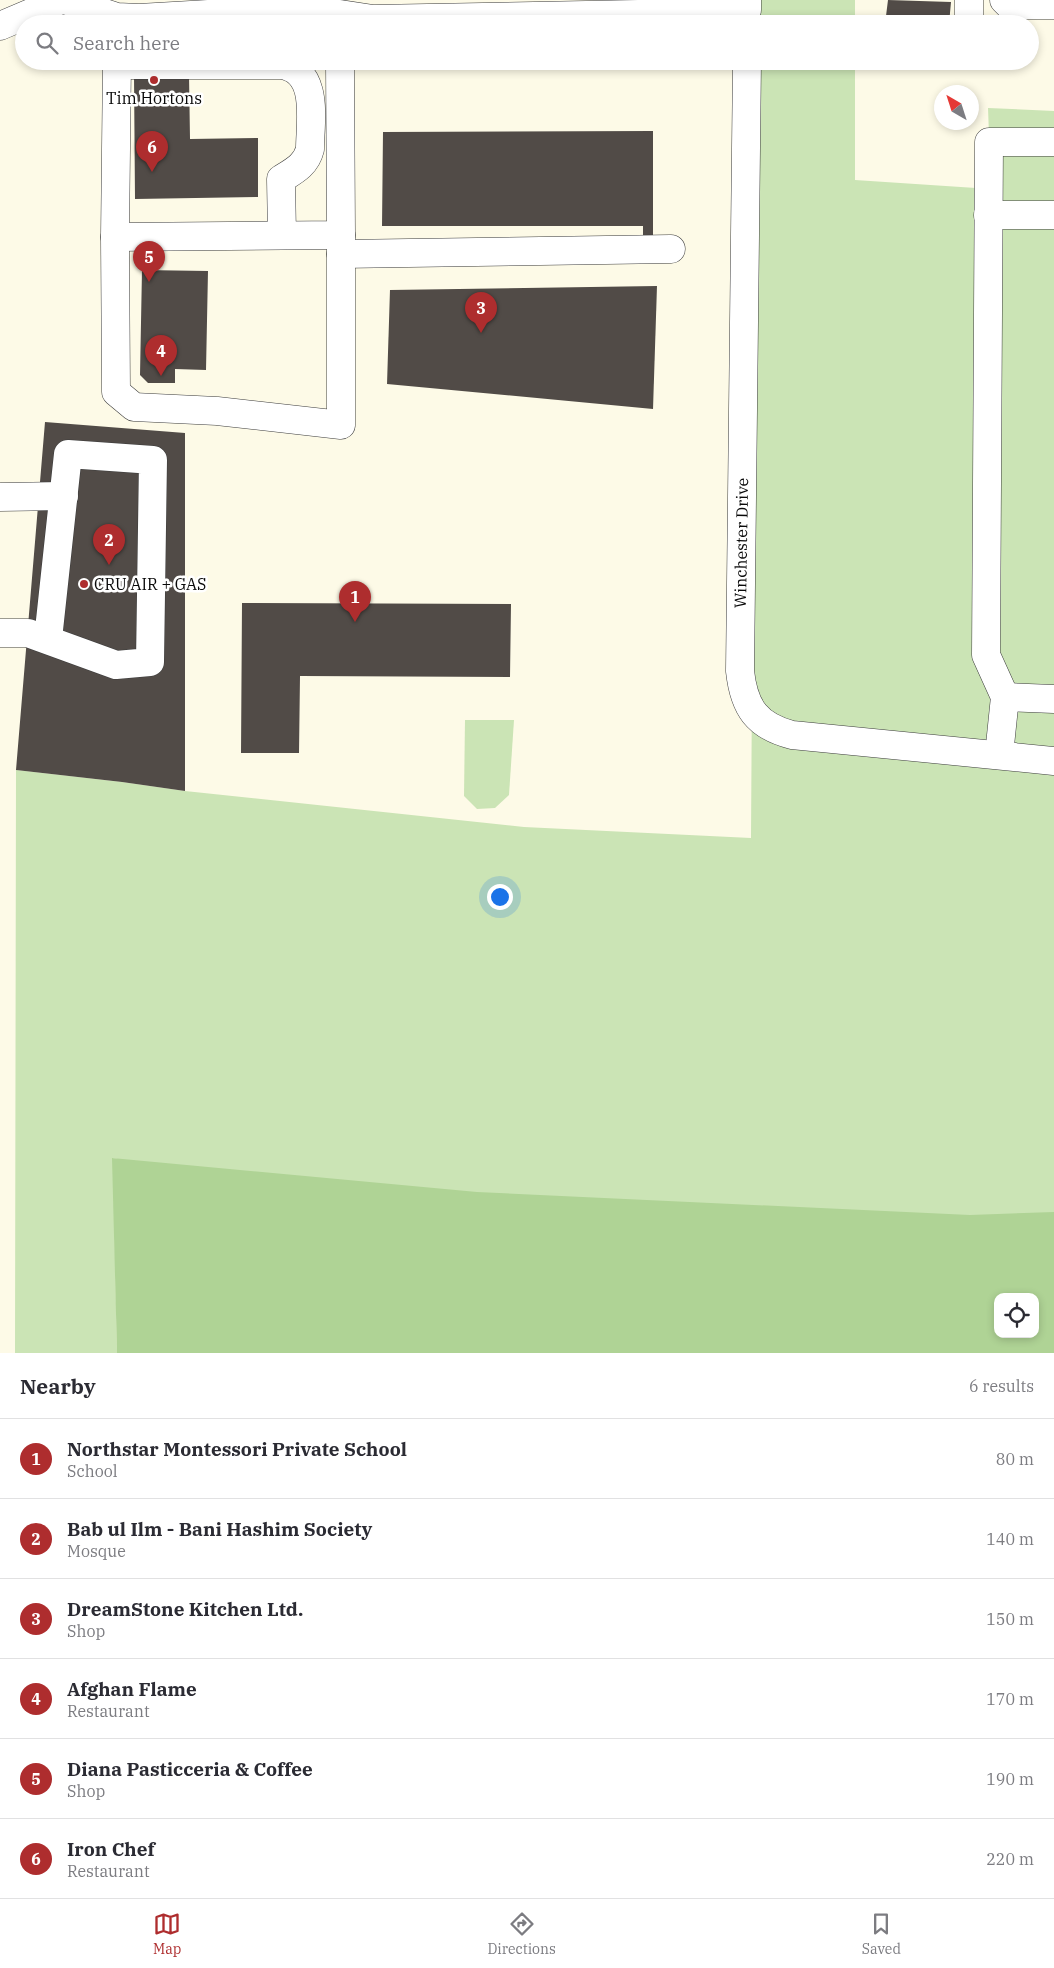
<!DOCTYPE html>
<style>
:root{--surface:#fff;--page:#f7f7f7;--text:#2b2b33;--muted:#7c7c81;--line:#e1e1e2;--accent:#ae2d2e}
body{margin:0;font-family:"IBM Plex Serif",serif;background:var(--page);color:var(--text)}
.controls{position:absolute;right:15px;bottom:15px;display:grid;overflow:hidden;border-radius:10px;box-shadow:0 2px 8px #0003}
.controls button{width:45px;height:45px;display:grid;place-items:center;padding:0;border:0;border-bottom:1px solid var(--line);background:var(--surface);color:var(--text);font:25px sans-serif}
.compass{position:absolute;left:934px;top:85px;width:45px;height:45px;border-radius:50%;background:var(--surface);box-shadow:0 2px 8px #0003;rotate:321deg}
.you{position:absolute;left:499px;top:896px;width:18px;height:18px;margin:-12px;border:4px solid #fff;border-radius:50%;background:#1a73e8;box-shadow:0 0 0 8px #1a73e833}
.badge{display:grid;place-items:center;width:32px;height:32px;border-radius:50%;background:var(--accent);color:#fff;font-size:16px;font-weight:700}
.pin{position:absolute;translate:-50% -41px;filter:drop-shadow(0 1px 2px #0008)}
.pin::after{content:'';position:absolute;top:26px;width:18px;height:15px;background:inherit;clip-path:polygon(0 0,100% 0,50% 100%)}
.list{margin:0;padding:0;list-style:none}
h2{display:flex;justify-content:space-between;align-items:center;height:65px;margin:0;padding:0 20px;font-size:21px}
h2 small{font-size:16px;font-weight:400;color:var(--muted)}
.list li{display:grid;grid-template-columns:32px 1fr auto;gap:15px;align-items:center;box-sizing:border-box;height:80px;padding:0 20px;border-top:1px solid var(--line)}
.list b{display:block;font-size:19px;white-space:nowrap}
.list p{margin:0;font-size:16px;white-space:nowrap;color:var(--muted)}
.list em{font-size:16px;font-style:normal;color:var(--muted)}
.icon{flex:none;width:28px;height:28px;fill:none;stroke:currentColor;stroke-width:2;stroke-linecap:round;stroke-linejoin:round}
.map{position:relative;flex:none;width:1054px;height:1353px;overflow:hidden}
.search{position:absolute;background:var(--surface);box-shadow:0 2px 8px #0003;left:15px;right:15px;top:15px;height:55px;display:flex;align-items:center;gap:12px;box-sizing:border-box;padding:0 18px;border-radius:28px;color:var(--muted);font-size:19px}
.sheet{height:545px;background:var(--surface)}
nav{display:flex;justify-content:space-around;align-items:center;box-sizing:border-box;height:70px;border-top:1px solid var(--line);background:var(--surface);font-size:14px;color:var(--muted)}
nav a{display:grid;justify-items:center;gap:2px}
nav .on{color:var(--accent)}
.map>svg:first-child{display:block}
</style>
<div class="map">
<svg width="1054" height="1353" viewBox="0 0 1054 1353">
<rect width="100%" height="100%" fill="#fdfae7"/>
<!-- green -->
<g fill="#cbe4b5" fill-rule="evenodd">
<rect x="756" y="0" width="99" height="24"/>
<path d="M 756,61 L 855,61 L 855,180 L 991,189 L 988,108 L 1054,111 L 1054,1353 L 113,1158 L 117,1353 L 15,1353 L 16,770 L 122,782 L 185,791 L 524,827 L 751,838 ZM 998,1297 L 1035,1297 L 1035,1334 L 998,1334 Z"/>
<path d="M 465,720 L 514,720 L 509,795 L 495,808 L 477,809 L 464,796 Z"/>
</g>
<!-- forest -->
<path fill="#afd395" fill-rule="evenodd" d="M 112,1158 L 477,1192 L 970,1215 L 1054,1212 L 1054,1353 L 117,1353 ZM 998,1297 L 1035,1297 L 1035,1334 L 998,1334 Z"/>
<!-- building -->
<g fill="#514b47">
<path d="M 888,0 L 951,2 L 949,24 L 885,24 Z"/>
<path d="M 189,75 L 190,139 L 258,138 L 258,197 L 135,199 L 134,76 Z"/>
<path d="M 653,131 L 653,241 L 643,241 L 643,226 L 382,226 L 383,132 Z"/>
<path d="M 142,270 L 208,271 L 206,370 L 175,369 L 175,383 L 148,383 L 140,375 Z"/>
<path d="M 657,286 L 653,409 L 387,384 L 390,290 Z"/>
<path d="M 45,422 L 185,433 L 185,791 L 122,782 L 16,770 Z"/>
<path d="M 242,603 L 511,604 L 510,677 L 300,676 L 299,753 L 241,753 Z"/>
</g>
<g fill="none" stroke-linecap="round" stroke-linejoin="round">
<!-- minor casing -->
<g stroke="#3c3c3c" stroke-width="29">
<g id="minor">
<path d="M 64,0 L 117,17 L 139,18 L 225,13 L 340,14 L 373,19 L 638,14 L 747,10 L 747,0"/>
<path d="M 1004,0 L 1009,5 L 1054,5"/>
<path d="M 969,24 L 969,0"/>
<path d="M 0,26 L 61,0"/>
<path d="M 117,61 L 115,237 L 116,392 L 134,407 L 217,411 L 341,425 L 341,235"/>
<path d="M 747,61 L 740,671 C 744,708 757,726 792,735 L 1054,761"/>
<path d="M 117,65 L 282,65 C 320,72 310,121 310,149 C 306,165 294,171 281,179 L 282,235"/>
<path d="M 988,215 L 1054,215"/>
<path d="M 115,237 L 341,235 L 340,61"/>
<path d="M 341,254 L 671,249"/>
<path d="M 0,497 L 64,496"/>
<path d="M 0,633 L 28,633 L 116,665 L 150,662 L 153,460 L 68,454 L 48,639"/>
<path d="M 1005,697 L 1054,699"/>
<path d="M 999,755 L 1005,697 L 986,655 L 989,142 L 1054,142"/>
</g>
</g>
<!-- minor -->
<use href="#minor" stroke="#fff" stroke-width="28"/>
</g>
<!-- markers -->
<g fill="#ae2d2e" stroke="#fff" stroke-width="2">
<circle cx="154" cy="80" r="5"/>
<circle cx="84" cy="584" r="5"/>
</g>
<g text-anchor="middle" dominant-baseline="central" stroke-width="5" stroke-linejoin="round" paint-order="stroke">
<!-- poi labels -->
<g font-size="16" fill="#090909" stroke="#fff">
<text x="154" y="98">Tim Hortons</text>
<text x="94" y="584" text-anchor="start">CRU AIR + GAS</text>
</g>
<!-- street labels -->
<g font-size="16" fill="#090909" stroke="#fff">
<text transform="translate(741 543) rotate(-89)">Winchester Drive</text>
</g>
</g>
</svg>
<div class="controls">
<button><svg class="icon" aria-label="locate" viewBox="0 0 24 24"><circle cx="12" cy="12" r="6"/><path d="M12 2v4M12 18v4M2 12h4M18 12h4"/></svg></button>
</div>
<svg class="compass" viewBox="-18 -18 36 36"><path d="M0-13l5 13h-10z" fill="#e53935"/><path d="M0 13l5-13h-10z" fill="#7c7c81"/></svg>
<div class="you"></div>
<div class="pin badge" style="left:355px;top:622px">1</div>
<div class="pin badge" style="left:109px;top:565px">2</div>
<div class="pin badge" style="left:481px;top:333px">3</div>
<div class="pin badge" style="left:161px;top:376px">4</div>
<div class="pin badge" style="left:149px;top:282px">5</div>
<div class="pin badge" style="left:152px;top:172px">6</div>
<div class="search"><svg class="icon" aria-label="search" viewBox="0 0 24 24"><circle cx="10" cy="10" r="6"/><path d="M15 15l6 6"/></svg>Search here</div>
</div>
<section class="sheet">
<h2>Nearby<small>6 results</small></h2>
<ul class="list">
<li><span class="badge">1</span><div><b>Northstar Montessori Private School</b><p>School</p></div><em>80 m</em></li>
<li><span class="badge">2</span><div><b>Bab ul Ilm - Bani Hashim Society</b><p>Mosque</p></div><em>140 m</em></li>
<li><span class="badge">3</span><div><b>DreamStone Kitchen Ltd.</b><p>Shop</p></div><em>150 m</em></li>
<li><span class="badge">4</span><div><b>Afghan Flame</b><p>Restaurant</p></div><em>170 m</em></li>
<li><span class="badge">5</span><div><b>Diana Pasticceria &amp; Coffee</b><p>Shop</p></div><em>190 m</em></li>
<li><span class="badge">6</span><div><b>Iron Chef</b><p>Restaurant</p></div><em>220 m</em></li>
</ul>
</section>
<nav>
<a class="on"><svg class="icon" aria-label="map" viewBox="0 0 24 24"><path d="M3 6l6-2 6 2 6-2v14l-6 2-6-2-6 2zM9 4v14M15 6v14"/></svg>Map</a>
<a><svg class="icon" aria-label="directions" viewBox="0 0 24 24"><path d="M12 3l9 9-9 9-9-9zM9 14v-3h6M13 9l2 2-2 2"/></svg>Directions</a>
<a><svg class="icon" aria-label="saved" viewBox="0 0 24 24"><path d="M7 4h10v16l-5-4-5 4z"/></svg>Saved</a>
</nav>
